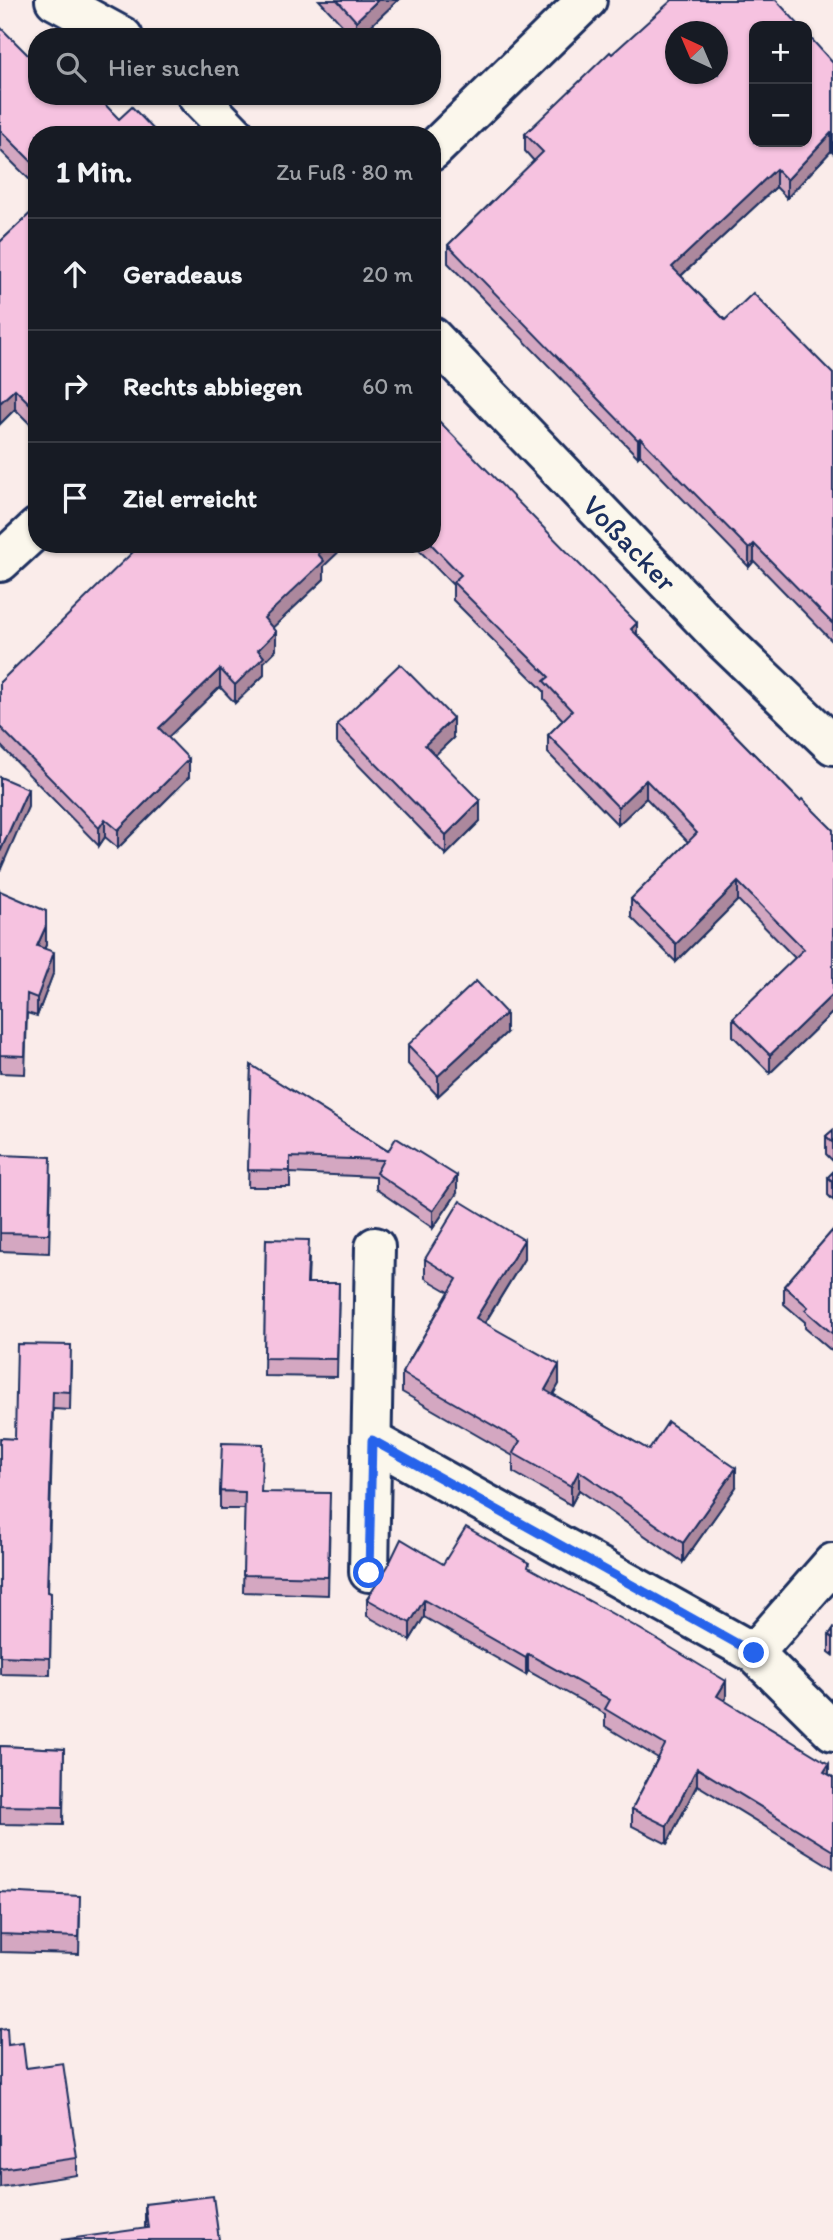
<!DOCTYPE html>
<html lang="de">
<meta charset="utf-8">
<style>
:root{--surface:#171b24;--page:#20242c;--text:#f1f3f6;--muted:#9ea1a6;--line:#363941}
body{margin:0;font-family:Itim,sans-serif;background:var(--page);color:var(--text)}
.controls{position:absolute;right:21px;top:21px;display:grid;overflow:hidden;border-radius:14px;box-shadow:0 2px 5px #0004}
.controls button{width:63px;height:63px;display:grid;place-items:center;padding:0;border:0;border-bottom:2px solid var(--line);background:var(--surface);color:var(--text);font:35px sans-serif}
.compass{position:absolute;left:665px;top:21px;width:63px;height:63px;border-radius:50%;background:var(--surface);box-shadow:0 2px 5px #0004;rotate:316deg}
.stop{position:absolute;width:21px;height:21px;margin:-16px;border:5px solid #2563eb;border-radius:50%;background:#fff}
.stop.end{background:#2563eb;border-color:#fff;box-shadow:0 2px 7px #0008}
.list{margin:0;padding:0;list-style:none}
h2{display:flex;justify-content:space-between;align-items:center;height:91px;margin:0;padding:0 28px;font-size:30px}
h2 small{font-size:23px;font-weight:400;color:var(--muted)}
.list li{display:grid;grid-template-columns:46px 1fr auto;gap:21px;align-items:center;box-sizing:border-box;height:112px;padding:0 28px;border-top:2px solid var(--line)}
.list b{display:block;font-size:26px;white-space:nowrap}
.list em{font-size:23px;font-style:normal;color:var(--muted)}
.icon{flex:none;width:38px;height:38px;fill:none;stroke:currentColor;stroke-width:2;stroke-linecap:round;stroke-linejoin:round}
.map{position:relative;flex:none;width:833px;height:2240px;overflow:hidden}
.search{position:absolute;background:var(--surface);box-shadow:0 2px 5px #0004;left:28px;top:28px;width:413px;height:77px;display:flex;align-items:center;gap:18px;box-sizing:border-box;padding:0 24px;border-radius:28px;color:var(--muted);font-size:26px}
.panel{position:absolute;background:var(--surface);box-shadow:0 2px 5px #0004;left:28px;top:126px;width:413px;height:427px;border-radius:28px}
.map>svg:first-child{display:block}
</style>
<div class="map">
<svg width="833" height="2240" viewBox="0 0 833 2240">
<rect width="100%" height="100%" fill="#faecea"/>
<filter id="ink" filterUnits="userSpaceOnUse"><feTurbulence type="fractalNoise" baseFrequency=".0143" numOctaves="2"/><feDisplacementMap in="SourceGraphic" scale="14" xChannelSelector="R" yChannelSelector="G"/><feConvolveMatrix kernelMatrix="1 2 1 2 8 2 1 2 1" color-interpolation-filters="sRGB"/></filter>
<g filter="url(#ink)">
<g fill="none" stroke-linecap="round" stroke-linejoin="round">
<!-- minor casing -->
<g stroke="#1b2f5e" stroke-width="44">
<g id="minor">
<path d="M 55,0 L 123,37"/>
<path d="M 197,96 L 235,135"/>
<path d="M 432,151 L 587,0"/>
<path d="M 432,337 L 723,640 L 833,745"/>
<path d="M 0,562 L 37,528"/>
<path d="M 371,1440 L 754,1653 L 833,1731"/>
<path d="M 369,1572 L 375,1247"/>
<path d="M 754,1653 L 833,1563"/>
</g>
</g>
<!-- minor -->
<use href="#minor" stroke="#fbf7ec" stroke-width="38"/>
</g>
<!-- wall -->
<g fill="#d4a7c1" stroke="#1b2f5e" stroke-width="2">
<path d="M 319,0 L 398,0 L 359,37 L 353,37 Z"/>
<path d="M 0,27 L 37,96 L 119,119 L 37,135 L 37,187 L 0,150 Z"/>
<path d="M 612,54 L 833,63 L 833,153 L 831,151 L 787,198 L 776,187 L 681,276 L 725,320 L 833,374 L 833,642 L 754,561 L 749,567 L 640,455 L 638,457 L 448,263 L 448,245 L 534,161 L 525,151 L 525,134 Z"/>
<path d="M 37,207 L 37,431 L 15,409 L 0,424 L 0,242 Z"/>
<path d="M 413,544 L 432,544 L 637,634 L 800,801 L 833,830 L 833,1012 L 770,1073 L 733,1036 L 733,1018 L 795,958 L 738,900 L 676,962 L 631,917 L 631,899 L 688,842 L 646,798 L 618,825 L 548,753 L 548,735 L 563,720 L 544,699 L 544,691 L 453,600 L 453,585 Z"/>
<path d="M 324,566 L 324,579 L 272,628 L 276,650 L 264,662 L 264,675 L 235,703 L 220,687 L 168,737 L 189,777 L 118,848 L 105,837 L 99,846 L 0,745 L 0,682 Z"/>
<path d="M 337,724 L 453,738 L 435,755 L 480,821 L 446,855 L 337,743 Z"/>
<path d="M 0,891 L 46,945 L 44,949 L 54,971 L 37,1016 L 27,1013 L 25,1074 L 0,1073 Z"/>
<path d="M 506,1033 L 438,1096 L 408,1064 L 408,1045 Z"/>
<path d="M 251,1065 L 388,1151 L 457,1193 L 433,1228 L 376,1189 L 376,1177 L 290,1173 L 290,1187 L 248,1187 Z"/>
<path d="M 833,1130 L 833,1161 L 826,1154 L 826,1136 Z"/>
<path d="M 0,1155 L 51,1175 L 49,1253 L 0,1251 Z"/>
<path d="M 833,1172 L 833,1200 L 828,1195 L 828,1177 Z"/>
<path d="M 833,1230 L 833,1352 L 805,1328 L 805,1322 L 784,1304 L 784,1286 Z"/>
<path d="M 266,1239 L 309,1258 L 308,1283 L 339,1283 L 337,1377 L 264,1376 Z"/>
<path d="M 425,1259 L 524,1259 L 485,1323 L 559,1384 L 553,1394 L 649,1450 L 736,1487 L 683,1562 L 579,1490 L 571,1505 L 513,1472 L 513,1456 L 402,1392 L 402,1373 L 449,1292 L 425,1278 Z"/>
<path d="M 71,1363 L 70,1410 L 53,1409 L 48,1592 L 51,1593 L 50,1675 L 0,1674 L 0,1438 L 15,1439 Z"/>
<path d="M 220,1491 L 262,1492 L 330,1511 L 328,1595 L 243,1592 L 245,1509 L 220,1509 Z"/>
<path d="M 443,1564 L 529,1568 L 726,1698 L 725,1701 L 833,1777 L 833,1868 L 697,1785 L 667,1844 L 632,1826 L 632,1809 L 658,1758 L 605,1726 L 605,1714 L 528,1671 L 526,1675 L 424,1617 L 410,1640 L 367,1616 L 367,1599 Z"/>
<path d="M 833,1629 L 833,1655 L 829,1652 L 829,1635 Z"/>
<path d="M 0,1746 L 64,1749 L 63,1825 L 0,1824 Z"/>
<path d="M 0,1892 L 80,1914 L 79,1954 L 0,1952 Z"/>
<path d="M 0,2029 L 8,2045 L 26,2068 L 77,2158 L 77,2175 L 0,2187 Z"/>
<path d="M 145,2204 L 219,2240 L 145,2228 Z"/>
</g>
<!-- shaded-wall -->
<g fill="#ac889d" stroke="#1b2f5e" stroke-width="2">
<path d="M 378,0 L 398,0 L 359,37 L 356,37 L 356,21 Z"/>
<path d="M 831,133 L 831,151 L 787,198 L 787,180 Z"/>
<path d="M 776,169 L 776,187 L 672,284 L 672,267 Z"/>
<path d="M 15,389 L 15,409 L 0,424 L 0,403 Z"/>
<path d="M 640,438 L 640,455 L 638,457 L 638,440 Z"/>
<path d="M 328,544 L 347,544 L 324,566 L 324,579 L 264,636 L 264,618 L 318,554 Z"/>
<path d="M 754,544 L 754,561 L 749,567 L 749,549 Z"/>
<path d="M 637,623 L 637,641 L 631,629 Z"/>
<path d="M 276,632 L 276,650 L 264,662 L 264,675 L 235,703 L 235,685 L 258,650 Z"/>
<path d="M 220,669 L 220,687 L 159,746 L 159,728 Z"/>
<path d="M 453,718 L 453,738 L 425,765 L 425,745 Z"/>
<path d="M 189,759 L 189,777 L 118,848 L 118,830 Z"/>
<path d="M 646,780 L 646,798 L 618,825 L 618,807 Z"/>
<path d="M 28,789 L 28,807 L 0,871 L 0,852 Z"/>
<path d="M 480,801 L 480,821 L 446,855 L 446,835 Z"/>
<path d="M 105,819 L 105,837 L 99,846 L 99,828 Z"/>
<path d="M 738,882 L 738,900 L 676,962 L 676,944 Z"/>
<path d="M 46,926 L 46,945 L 37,965 L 37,946 Z"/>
<path d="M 54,952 L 54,971 L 37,1016 L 37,998 Z"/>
<path d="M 833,994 L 833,1012 L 770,1073 L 770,1055 Z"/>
<path d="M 506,1013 L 506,1033 L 438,1096 L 438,1076 Z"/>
<path d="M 457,1176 L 457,1193 L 433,1228 L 433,1211 Z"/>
<path d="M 524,1240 L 524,1259 L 476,1337 L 476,1318 Z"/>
<path d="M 559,1365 L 559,1384 L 545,1409 L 545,1390 Z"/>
<path d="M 736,1468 L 736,1487 L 683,1562 L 683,1543 Z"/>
<path d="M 579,1471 L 579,1490 L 571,1505 L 571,1486 Z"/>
<path d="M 424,1600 L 424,1617 L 410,1640 L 410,1623 Z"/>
<path d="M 528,1654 L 528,1671 L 526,1675 L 526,1658 Z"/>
<path d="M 726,1681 L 726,1698 L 717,1713 L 717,1696 Z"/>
<path d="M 829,1764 L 829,1781 L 824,1772 Z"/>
<path d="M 697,1768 L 697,1785 L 667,1844 L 667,1826 Z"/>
</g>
<!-- building -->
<g fill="#f6c2e0" stroke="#1b2f5e" stroke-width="2" fill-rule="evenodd">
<path d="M 337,0 L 378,0 L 356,21 Z"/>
<path d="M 672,0 L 776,0 L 800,26 L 754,26 L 754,142 L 807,142 L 807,34 L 833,63 L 833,135 L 831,133 L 787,180 L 776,169 L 672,267 L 725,320 L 753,293 L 833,374 L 833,624 L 754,544 L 749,549 L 640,438 L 638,440 L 448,245 L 543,152 L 525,134 L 610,52 L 612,54 ZM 676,32 L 718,32 L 718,74 L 676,74 Z"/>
<path d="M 0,27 L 37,64 L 37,96 L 97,96 L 119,119 L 132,107 L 159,135 L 37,135 L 37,167 L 0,130 Z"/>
<path d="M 37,207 L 37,411 L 15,389 L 0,403 L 0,242 Z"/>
<path d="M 432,414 L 637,623 L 631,629 L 800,801 L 802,799 L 833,830 L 833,994 L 770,1055 L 733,1018 L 804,949 L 738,882 L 676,944 L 631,899 L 697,833 L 646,780 L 618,807 L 548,735 L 572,711 L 544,681 L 549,677 L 453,582 L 461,575 L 431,544 L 432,544 Z"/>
<path d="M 141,544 L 328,544 L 318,554 L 324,561 L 264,618 L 276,632 L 258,650 L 264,657 L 235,685 L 220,669 L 159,728 L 189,759 L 118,830 L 105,819 L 99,828 L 0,727 L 0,682 Z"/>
<path d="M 400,664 L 453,718 L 425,745 L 480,801 L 446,835 L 337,724 Z"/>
<path d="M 0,777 L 28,789 L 0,852 Z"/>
<path d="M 0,891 L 46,911 L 46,926 L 37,946 L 54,952 L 37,998 L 27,994 L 25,1056 L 0,1055 Z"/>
<path d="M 476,981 L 506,1013 L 438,1076 L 408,1045 Z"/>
<path d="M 251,1065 L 388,1151 L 396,1138 L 457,1176 L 433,1211 L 376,1173 L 383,1160 L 290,1157 L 290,1171 L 248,1170 Z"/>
<path d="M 833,1130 L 833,1143 L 826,1136 Z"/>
<path d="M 0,1155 L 51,1157 L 49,1234 L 0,1233 Z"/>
<path d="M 833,1172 L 833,1182 L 828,1177 Z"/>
<path d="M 460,1201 L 524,1240 L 476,1318 L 559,1365 L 545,1390 L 649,1450 L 668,1422 L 736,1468 L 683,1543 L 579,1471 L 571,1486 L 513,1453 L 520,1441 L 402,1373 L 457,1279 L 425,1259 Z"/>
<path d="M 833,1230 L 833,1334 L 805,1310 L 808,1307 L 784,1286 Z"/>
<path d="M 266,1239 L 309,1240 L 307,1283 L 339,1283 L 337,1359 L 264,1358 Z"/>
<path d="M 17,1344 L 71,1345 L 70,1392 L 53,1391 L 47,1592 L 51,1593 L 50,1658 L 0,1656 L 0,1438 L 15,1439 Z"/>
<path d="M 222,1443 L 263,1444 L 261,1492 L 330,1493 L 328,1577 L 243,1575 L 245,1492 L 220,1491 Z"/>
<path d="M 466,1527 L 529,1563 L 528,1567 L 640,1629 L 726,1681 L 717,1696 L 829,1764 L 824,1772 L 833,1777 L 833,1851 L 697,1768 L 667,1826 L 632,1809 L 665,1745 L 605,1709 L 610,1700 L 528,1654 L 526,1658 L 424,1600 L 410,1623 L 367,1599 L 388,1566 L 401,1539 L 443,1564 Z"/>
<path d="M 833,1629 L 833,1638 L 829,1635 Z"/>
<path d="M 0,1746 L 64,1749 L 63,1807 L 0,1806 Z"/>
<path d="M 0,1892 L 80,1896 L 79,1937 L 0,1934 Z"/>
<path d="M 7,2028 L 8,2045 L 23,2043 L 26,2068 L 63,2063 L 77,2158 L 0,2169 L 0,2029 Z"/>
<path d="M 213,2196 L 219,2240 L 61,2240 L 148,2228 L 145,2204 Z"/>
</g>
</g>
<g fill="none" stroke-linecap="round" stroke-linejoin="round" filter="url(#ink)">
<!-- route -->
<path stroke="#2563eb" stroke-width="9" d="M 369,1573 L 372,1440 L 754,1653"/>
</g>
<g text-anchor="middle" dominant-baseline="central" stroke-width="7" stroke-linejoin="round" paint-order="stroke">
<!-- street labels -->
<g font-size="30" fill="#1b2f5e" stroke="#fbf7ec">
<text transform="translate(630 543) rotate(46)">Voßacker</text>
</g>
</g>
</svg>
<div class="controls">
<button>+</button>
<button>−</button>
</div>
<svg class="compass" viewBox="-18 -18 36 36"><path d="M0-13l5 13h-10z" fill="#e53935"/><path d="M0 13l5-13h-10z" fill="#9ea1a6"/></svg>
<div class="stop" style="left:369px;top:1573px"></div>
<div class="stop end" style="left:754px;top:1653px"></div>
<div class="search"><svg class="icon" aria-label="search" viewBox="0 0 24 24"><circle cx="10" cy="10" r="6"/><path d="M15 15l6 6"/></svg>Hier suchen</div>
<section class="panel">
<h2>1 Min.<small>Zu Fuß · 80 m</small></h2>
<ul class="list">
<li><svg class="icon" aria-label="ahead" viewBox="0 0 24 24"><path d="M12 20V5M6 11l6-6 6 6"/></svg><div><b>Geradeaus</b></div><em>20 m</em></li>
<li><svg class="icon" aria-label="right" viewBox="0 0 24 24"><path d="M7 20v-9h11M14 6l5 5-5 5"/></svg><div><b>Rechts abbiegen</b></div><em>60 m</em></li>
<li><svg class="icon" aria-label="arrive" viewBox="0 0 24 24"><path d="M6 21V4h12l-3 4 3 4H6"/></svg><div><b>Ziel erreicht</b></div></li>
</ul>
</section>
</div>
